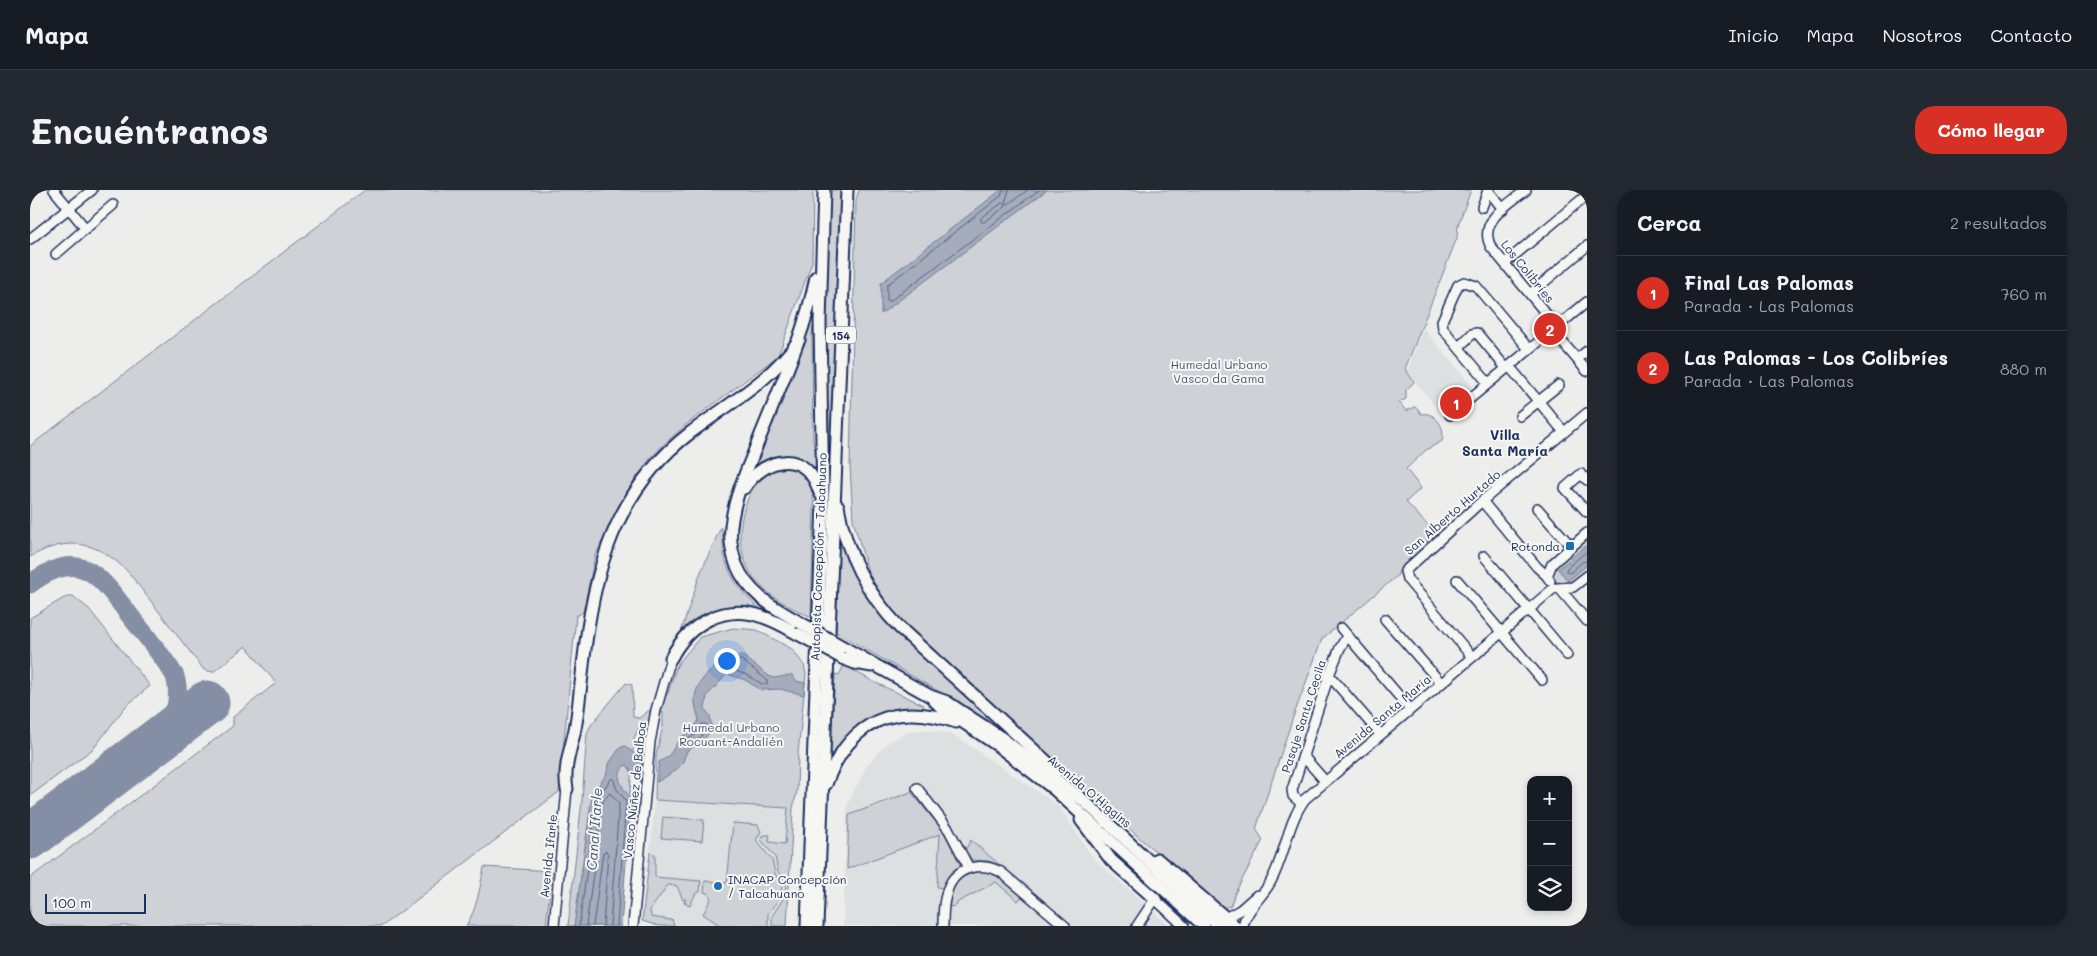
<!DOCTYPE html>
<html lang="es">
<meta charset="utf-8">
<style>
:root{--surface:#171b24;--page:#242831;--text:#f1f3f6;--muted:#9ea1a6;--line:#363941;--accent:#d93025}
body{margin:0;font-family:Mali,sans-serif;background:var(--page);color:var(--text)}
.controls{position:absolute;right:15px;bottom:15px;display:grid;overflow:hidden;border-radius:10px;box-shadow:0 2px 8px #0003}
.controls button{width:45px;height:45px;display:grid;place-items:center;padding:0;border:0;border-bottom:1px solid var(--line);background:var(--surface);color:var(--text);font:25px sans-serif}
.scale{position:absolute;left:15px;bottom:12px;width:101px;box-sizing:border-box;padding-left:5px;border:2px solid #1b2f5e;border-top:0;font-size:14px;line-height:18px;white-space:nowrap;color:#1b2f5e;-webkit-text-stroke:4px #f6f6f2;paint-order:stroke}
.you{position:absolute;left:696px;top:470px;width:18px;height:18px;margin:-12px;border:4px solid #fff;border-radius:50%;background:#1a73e8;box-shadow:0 0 0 8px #1a73e833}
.badge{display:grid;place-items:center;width:32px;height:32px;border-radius:50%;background:var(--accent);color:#fff;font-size:16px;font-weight:700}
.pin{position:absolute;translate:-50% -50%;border:2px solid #fff;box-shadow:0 1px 5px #0006}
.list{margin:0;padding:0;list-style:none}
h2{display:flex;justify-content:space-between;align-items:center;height:65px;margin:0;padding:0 20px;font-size:21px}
h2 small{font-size:16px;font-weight:400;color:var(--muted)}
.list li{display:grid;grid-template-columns:32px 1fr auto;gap:15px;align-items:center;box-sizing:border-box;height:75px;padding:0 20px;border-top:1px solid var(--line)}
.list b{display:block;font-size:19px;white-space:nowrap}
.list p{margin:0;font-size:16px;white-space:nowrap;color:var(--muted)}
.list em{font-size:16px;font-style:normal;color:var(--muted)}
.icon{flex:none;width:28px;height:28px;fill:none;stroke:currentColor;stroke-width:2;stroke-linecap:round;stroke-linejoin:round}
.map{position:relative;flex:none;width:1557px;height:736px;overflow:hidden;border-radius:20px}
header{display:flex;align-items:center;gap:30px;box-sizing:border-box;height:70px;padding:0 25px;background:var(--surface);border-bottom:1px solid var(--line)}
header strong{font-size:24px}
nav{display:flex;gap:28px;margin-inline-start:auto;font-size:18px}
.intro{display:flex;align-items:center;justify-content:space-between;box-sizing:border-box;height:120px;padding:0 30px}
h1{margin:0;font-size:35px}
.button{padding:12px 22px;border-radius:20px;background:var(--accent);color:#fff;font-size:18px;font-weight:700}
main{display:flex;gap:30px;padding:0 30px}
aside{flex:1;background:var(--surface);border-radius:20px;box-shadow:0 2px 8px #0003}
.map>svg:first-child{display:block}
</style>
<header>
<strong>Mapa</strong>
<nav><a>Inicio</a><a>Mapa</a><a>Nosotros</a><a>Contacto</a></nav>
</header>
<div class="intro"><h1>Encuéntranos</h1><a class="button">Cómo llegar</a></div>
<main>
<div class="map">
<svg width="1557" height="736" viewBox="0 0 1557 736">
<rect width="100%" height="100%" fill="#edeeec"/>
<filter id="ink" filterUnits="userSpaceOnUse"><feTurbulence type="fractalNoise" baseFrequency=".02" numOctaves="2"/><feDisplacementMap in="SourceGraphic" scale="10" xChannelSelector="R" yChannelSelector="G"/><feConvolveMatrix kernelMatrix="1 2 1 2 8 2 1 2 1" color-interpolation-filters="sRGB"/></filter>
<g filter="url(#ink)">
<!-- built -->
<g fill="#dde0e1">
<path d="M 1393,138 L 1443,197 L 1411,223 L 1377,182 Z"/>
<path d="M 893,540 L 913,542 L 927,547 L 1029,616 L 1063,668 L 1140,736 L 813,736 L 817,615 L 837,575 L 856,554 L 879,541 Z"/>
<path d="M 625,610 L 763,618 L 757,736 L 623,736 L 625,733 L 612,731 Z"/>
</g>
<!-- green -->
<g fill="#ced2d7" stroke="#74809a">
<path d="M 335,0 L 783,0 L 782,72 L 748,166 L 657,234 L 633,255 L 619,270 L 590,315 L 565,366 L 553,422 L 546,426 L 529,602 L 352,736 L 0,736 L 0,688 L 203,536 L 203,527 L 246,493 L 216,456 L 183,482 L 174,480 L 99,383 C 68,351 39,345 0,367 L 0,256 Z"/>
<path d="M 798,0 L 812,0 L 793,419 L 794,147 Z"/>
<path d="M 829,0 L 1441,0 L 1428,35 L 1427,48 L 1375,179 L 1384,192 L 1376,200 L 1376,209 L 1369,212 L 1376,221 L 1384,217 L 1388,219 L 1391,224 C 1405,221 1416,237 1412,251 L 1396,260 L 1376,279 L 1391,298 L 1376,312 L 1402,340 L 1397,351 L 1399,353 L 1368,382 L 1368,385 L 1292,449 L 1262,530 L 1226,639 L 1233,650 L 1205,703 L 1200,717 L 1198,716 L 1194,719 L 1157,685 L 1115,653 L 862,421 L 839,385 L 823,330 L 820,276 L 826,10 Z"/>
<path d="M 782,123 L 784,134 L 782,142 L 783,252 L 786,263 L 786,280 L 759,266 L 744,266 L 725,274 L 773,155 Z"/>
<path d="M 758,276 C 779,286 781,291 784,314 L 781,427 C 760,417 738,407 724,388 C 705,361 707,328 722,300 C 726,292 731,284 739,280 C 745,277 752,277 758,276 Z"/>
<path d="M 691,337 C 694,346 692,358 695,368 C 701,392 717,409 736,424 L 710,419 L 650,445 L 670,384 Z"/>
<path d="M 809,345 L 810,346 L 839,407 L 1000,564 L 920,508 L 806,442 Z"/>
<path d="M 1557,348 L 1557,381 L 1544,393 L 1535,396 C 1501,385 1545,358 1557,348 Z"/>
<path d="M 43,406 L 59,419 L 120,496 L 95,517 L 64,558 L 0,606 L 0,428 L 34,408 Z"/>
<path d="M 703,438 L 727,440 L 762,459 L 774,475 L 776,484 L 768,564 L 767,601 L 763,618 L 757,736 L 742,736 L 742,726 L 753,709 L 756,696 L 755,690 L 748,682 L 745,667 L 731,650 L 734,645 L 740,645 L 739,652 L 755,654 L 758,618 L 625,610 L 626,565 L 633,536 L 633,522 L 609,538 L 604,548 L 590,736 L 538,736 L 552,610 L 557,543 L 561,535 L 596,493 L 602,495 L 603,527 L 609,528 L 633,510 L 638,503 L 647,475 L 670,447 Z"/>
<path d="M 814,475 L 844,492 L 894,515 L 892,518 L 871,519 L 856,524 L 800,575 L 798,572 L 801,556 L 805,484 L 809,485 Z"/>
<path d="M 881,602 L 914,642 L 931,676 L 921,684 L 912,698 L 907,697 L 910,644 L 817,679 L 819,625 Z"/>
<path d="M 633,627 L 674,630 L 672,651 L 631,648 Z"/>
<path d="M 703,633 L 728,635 L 731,642 L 726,650 L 742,670 L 745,683 L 752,697 L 750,707 L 738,724 L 738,736 L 691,736 L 673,724 L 681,709 L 679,704 L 674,702 L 675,691 L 697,693 Z"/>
<path d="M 941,650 L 971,676 L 959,671 L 942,670 L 935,660 Z"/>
<path d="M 620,663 L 625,664 L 625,687 L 671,691 L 670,702 L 666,703 L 660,715 L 654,712 L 656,709 L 653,710 L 647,696 L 638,695 L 620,720 L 621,727 L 641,730 L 642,729 L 644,736 L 629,736 L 612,731 Z"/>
<path d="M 454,677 L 522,681 L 516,736 L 436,736 C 447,719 450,697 454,677 Z"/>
<path d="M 954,681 L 964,684 L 992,706 L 988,711 L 966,692 L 928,712 L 926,716 L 918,717 C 917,694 933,683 954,681 Z"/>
</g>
<!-- water -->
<g fill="#a5acbc" stroke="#6e7a96">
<path d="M 971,0 L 1017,0 L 851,124 L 851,93 Z"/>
<path d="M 1557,355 L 1557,375 L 1538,391 L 1528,379 Z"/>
<path d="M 712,465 L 739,486 L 744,488 L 762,485 L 766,491 L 775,493 L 774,505 L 750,499 L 731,500 L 715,490 L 697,484 L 677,506 L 675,519 L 680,526 L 682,539 L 673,551 L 657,561 L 652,574 L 645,581 L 627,592 L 629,572 C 643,565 641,560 650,549 C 657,541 661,543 669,530 C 667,522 664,514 665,507 C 667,486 694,468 712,465 Z"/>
<path d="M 595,556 L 606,565 L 612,565 L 610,585 L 606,586 L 601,582 L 599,577 L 595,575 C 583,588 593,597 601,609 L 591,736 L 544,736 L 562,605 L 576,585 L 580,572 L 590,558 Z"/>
</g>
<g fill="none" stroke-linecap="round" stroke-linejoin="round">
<!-- shore -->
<g stroke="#526184" stroke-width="1">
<path d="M 973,0 L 971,6 L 857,95 L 857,111 L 860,111 L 1009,0"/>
<path d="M 979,0 L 975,13 L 972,13 L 951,28 L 951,32 L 954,32 L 975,17 L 976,14 L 978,14 L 998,0"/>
<path d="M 1557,361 L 1537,378 L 1536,381 L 1540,383 L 1552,372 L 1557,371"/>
<path d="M 712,470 L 737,490 L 737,494 L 732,494 L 717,485 L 697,478 L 699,474 Z"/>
<path d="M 672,534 L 676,534 L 677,538 C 672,546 665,554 655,555 L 655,551 L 666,544 Z"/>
<path d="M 549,736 L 567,608 L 582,588 L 584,590 L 586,598 L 596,611 L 587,736"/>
<path d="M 556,736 L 573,611 L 580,603 L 589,613 L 580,736"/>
<path d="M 563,736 L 573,663 L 576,661 L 578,664 L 573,736"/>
</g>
<!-- taxiway -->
<path stroke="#848ea5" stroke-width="19" d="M 0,394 C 52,355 70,387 101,427 C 116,446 132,465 145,486 C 152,511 144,529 129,549"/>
<!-- runway -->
<path stroke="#848ea5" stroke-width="45" d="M 0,647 L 177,513"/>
<!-- minor casing -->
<g stroke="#1b2f5e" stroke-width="12">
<g id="minor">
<path d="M 24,0 L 56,39"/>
<path d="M 1458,0 L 1473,19"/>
<path d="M 1496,0 C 1479,14 1447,31 1461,57 L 1527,137"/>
<path d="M 1452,17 L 1458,0"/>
<path d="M 0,49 L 62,0"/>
<path d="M 26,64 L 83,15"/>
<path d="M 1475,73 L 1557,5"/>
<path d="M 1500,104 L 1557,56"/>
<path d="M 1522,140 L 1557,181"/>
<path d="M 1429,157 L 1442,144 L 1447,143 L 1476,178"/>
<path d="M 1547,169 L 1557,161"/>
<path d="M 1479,176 L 1534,242"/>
<path d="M 1458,193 L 1413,139 L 1412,131 L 1428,95 L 1434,92 L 1446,96 L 1499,159"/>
<path d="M 1420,225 L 1557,112"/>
<path d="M 1490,226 L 1529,195"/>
<path d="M 1557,290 L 1551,284 L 1535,298 L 1557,322"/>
<path d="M 1452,311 L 1507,377 L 1517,386"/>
<path d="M 1507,318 L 1541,356"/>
<path d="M 1454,366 L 1537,465"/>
<path d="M 1427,390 L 1512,490"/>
<path d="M 1520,391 L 1517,386 L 1522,374 L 1557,343"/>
<path d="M 1527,398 L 1543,397 L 1557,386"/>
<path d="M 1530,399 L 1557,431"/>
<path d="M 1355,429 L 1411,493"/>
<path d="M 1311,438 L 1380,519"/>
<path d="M 1442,467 L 1377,389 L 1375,381 L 1452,311 L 1557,223"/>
<path d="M 1299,485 L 1350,544"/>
<path d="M 1273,566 L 1295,591"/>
<path d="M 887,598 L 919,640 L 939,678"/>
<path d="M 1271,613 L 1263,606 L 1262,600 L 1299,485 L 1310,458 L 1317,446"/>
<path d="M 1195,728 L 1210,720 L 1227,705"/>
<path d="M 524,736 L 537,599"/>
<path d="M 603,736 L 620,552 L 626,520 L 641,468"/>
<path d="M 913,736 C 913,726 913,715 916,705 C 922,678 948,670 971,682 L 1035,736"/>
<path d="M 1107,736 L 1125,709 L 1154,736"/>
<path d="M 1213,736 C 1216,720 1232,707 1240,693 C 1255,667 1257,633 1275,609 L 1524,398"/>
</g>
</g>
<!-- major casing -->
<g stroke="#1b2f5e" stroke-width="15">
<g id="major">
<path d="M 714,298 C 737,265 776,259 790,303"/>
<path d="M 808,316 C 816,363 837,404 870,438 L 1027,581"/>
<path d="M 769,432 C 743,417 718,404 706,374 C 701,360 699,345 702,329 C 706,302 720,273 730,247 C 751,195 775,142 786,87"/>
<path d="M 813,457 L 900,506 L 917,512 L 970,547 L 1053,610 L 1189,736"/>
<path d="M 641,468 C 659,433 695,413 733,427 C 746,431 757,438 768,444"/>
<path d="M 812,468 L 825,473 L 842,476"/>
<path d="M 903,509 L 912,518 L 967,555 L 1024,599 L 1174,736"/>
<path d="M 796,594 C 819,531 864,511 926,532"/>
<path d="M 537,599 C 533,578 541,559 545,539 C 548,524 549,509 551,494 C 561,396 577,307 660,243 C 698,214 742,190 769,150"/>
<path d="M 1051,630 L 1081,670 L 1125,709"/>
<path d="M 1127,669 L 1205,736"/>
<path d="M 777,736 L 793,313 L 790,132 L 794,0"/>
<path d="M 787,736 L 817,0"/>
</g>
</g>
<!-- minor -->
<use href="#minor" stroke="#f6f6f2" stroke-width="9"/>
<!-- major -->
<use href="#major" stroke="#f6f6f2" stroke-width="11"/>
<!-- major-bridge casing -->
<g stroke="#1b2f5e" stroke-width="15" stroke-linecap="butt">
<g id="major-bridge">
<path d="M 769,432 L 813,457"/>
<path d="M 768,444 L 812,468"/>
</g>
</g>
<!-- major-bridge -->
<use href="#major-bridge" stroke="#f6f6f2" stroke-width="11"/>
</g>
</g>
<!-- markers -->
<g fill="#1f6fb2" stroke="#f6f6f2" stroke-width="2">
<rect x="1535" y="351" width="10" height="10" rx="2.5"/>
<circle cx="688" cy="696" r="5"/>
</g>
<g text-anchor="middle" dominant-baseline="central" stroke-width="4" stroke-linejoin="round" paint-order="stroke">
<!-- shield labels -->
<rect fill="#f6f6f2" stroke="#5d6b8a" stroke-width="1" x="796" y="136.5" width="30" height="17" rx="4"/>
<g font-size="11" font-weight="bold" fill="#1b2f5e">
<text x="811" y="145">154</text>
</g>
<!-- street labels -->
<g font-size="12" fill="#1b2f5e" stroke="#f6f6f2">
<text transform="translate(1498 81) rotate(51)">Los Colibríes</text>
<text transform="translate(1422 322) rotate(-41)">San Alberto Hurtado</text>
<text transform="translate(788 367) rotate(-88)">Autopista Concepción - Talcahuano</text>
<text transform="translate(1273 526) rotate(-72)">Pasaje Santa Cecila</text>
<text transform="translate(1352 526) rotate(-40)">Avenida Santa María</text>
<text transform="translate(604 600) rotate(-84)">Vasco Núñez de Balboa</text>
<text transform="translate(1060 601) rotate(40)">Avenida O'Higgins</text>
<text transform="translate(518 666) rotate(-84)">Avenida Ifarle</text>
</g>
<!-- park labels -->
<g font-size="12" fill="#48587c" stroke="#f6f6f2">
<text x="1189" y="174">Humedal Urbano<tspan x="1189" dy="14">Vasco da Gama</tspan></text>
<text x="701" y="537">Humedal Urbano<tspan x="701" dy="14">Rocuant-Andalién</tspan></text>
</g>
<!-- poi labels -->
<g font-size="12" fill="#1b2f5e" stroke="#f6f6f2" text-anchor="end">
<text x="1530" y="356">Rotonda</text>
<text x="698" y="689" text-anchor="start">INACAP Concepción<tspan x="698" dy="14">/ Talcahuano</tspan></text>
</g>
<!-- neighbourhood labels -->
<g font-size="14" font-weight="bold" fill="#1b2f5e" stroke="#f6f6f2">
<text x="1475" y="244">Villa<tspan x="1475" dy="16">Santa María</tspan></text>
</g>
<!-- water labels -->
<g font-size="14" font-style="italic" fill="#44547a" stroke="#f6f6f2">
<text transform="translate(564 639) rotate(-86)">Canal Ifarle</text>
</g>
</g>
</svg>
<div class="controls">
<button>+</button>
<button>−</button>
<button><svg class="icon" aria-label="layers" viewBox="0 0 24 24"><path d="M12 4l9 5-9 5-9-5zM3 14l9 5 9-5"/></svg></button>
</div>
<div class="scale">100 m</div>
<div class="you"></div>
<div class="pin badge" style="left:1426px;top:213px">1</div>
<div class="pin badge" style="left:1520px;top:139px">2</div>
</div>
<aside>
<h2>Cerca<small>2 resultados</small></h2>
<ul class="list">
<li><span class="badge">1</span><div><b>Final Las Palomas</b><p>Parada · Las Palomas</p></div><em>760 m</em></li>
<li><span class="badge">2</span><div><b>Las Palomas - Los Colibríes</b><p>Parada · Las Palomas</p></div><em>880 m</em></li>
</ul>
</aside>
</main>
